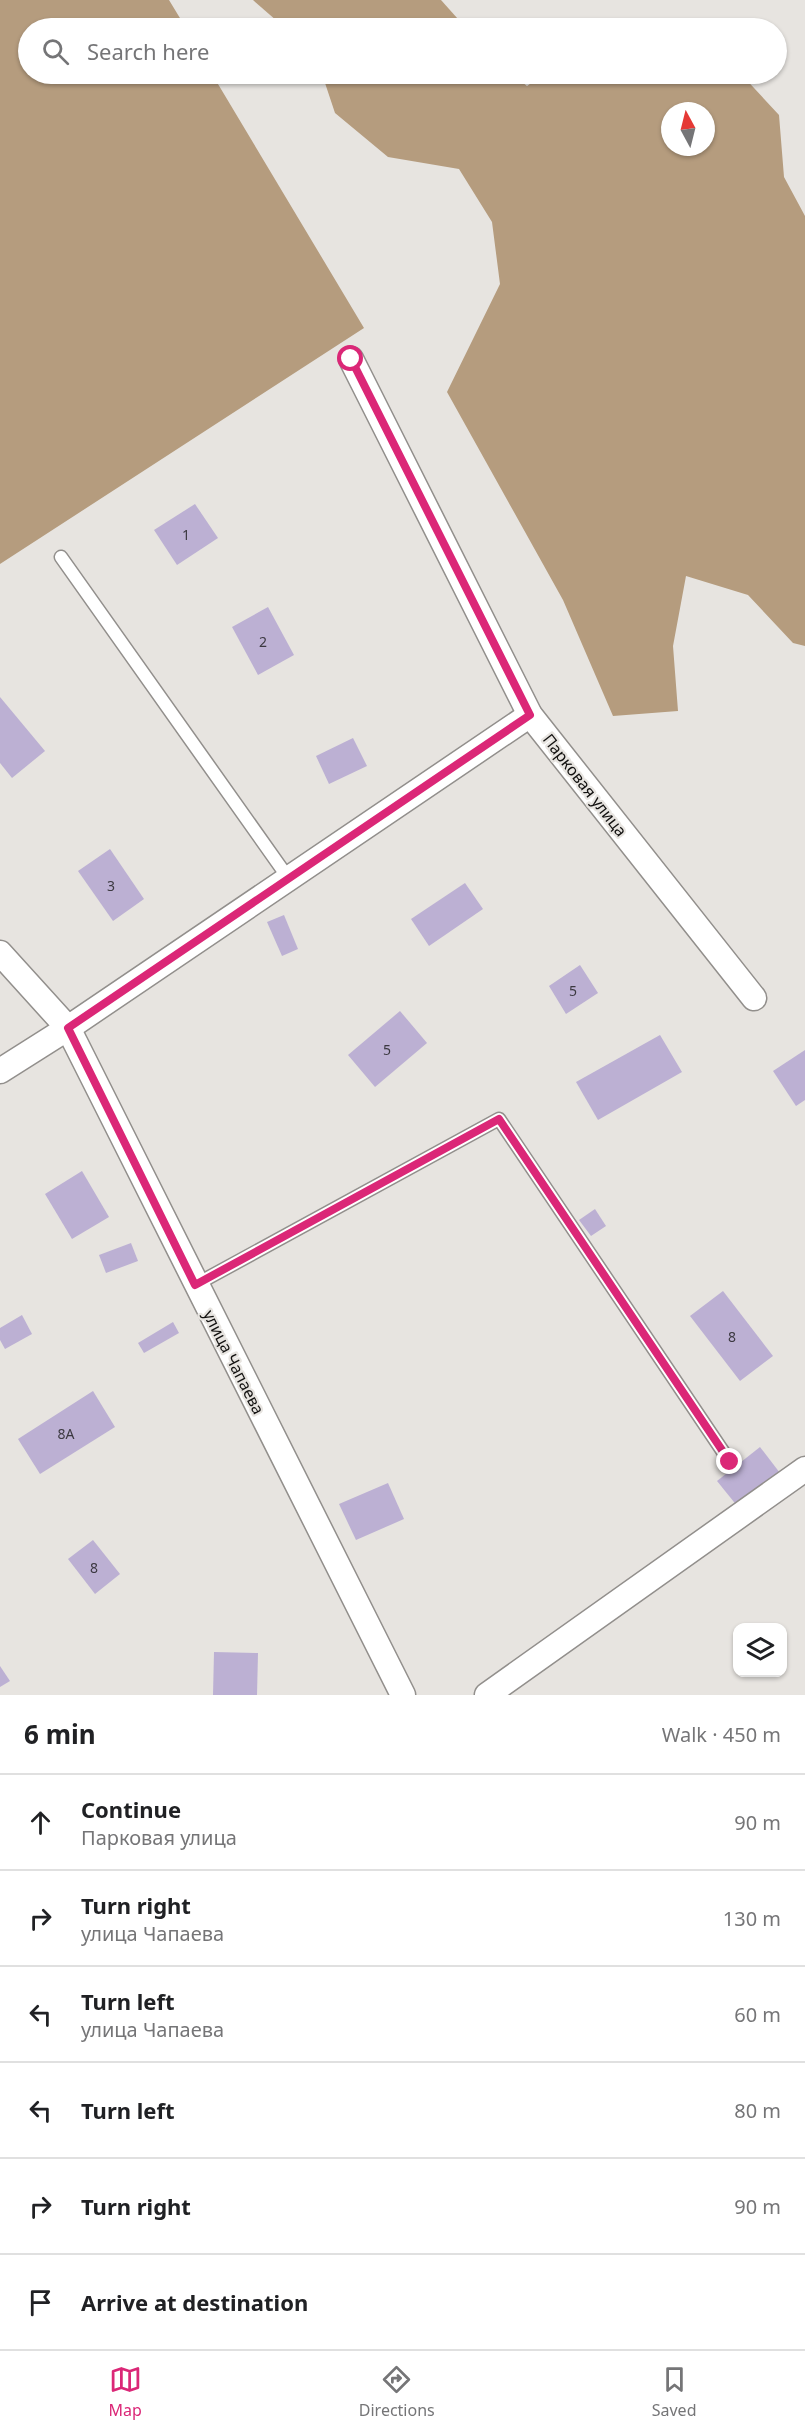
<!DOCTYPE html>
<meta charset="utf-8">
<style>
:root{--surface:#fff;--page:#f6f6f6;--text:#202124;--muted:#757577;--line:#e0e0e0;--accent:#db2777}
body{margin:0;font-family:"Noto Sans",sans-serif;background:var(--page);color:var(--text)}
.controls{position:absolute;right:18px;bottom:18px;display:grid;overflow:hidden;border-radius:12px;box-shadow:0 2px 4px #0004}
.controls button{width:54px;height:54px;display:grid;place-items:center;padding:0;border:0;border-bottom:2px solid var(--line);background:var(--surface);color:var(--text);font:30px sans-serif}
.compass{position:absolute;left:661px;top:102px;width:54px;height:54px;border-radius:50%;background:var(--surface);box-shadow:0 2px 4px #0004;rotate:353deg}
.stop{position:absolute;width:18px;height:18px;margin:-14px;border:4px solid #db2777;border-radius:50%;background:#fff}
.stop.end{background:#db2777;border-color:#fff;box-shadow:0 2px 6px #0008}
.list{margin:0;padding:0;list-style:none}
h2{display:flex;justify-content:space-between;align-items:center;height:78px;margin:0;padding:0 24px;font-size:26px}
h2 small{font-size:20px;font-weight:400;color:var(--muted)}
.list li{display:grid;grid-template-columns:39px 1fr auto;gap:18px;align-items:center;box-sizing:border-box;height:96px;padding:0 24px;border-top:2px solid var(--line)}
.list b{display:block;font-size:22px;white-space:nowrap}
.list p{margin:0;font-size:20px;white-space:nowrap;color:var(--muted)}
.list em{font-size:20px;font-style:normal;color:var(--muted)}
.icon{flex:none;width:33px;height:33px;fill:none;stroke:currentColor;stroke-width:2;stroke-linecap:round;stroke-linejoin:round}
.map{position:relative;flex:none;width:805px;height:1695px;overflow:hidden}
.search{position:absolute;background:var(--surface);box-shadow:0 2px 4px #0004;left:18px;right:18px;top:18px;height:66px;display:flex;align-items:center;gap:15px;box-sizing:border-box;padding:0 21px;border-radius:33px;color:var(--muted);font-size:22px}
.sheet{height:654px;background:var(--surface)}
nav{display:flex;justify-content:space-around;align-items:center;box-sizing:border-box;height:84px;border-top:2px solid var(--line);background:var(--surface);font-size:16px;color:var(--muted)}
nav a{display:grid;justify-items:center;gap:3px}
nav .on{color:var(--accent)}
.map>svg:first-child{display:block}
</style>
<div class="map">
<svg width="805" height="1695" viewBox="0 0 805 1695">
<rect width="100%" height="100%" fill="#e7e4e0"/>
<!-- forest -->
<g fill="#b59c7e" fill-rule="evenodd">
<path d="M 0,0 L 169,0 L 186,28 L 28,28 L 28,74 L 212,74 L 364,328 L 0,564 Z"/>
<path d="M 253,0 L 441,0 L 466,28 L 285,28 Z"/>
<path d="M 322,74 L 512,74 L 527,86 L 544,74 L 668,74 L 673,78 L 706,74 L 741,74 L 779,115 L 784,177 L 805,216 L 805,646 L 793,643 L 748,595 L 686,576 L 673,646 L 678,711 L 613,716 L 563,600 L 447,392 L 500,284 L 492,222 L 459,169 L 388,157 L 335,113 ZM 670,111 L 706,111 L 706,147 L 670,147 Z"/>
</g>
<!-- building -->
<g fill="#bcb0d3">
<path d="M 195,504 L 218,538 L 177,565 L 154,530 Z"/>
<path d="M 268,607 L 294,655 L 258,675 L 232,627 Z"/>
<path d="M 0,697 L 45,751 L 12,778 L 0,763 Z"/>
<path d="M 353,738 L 367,766 L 329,784 L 316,756 Z"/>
<path d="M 110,849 L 144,899 L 113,921 L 78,871 Z"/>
<path d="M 465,883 L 483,909 L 429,946 L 411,919 Z"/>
<path d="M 284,915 L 298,949 L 282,956 L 267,922 Z"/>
<path d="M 580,965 L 598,993 L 566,1014 L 549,986 Z"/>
<path d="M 400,1011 L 427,1043 L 375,1087 L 348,1055 Z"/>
<path d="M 660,1035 L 682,1072 L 598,1120 L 576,1082 Z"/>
<path d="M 805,1050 L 805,1100 L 796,1106 L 773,1071 Z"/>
<path d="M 82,1171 L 109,1217 L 72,1239 L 45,1194 Z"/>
<path d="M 595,1209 L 606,1226 L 591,1236 L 579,1220 Z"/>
<path d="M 131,1243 L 138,1261 L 106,1273 L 99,1255 Z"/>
<path d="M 723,1291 L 773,1356 L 740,1381 L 690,1316 Z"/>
<path d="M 22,1315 L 32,1334 L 5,1349 L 0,1340 L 0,1328 Z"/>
<path d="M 173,1322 L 179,1333 L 144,1353 L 138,1343 Z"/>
<path d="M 93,1391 L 115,1427 L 40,1474 L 18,1439 Z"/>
<path d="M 760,1447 L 780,1473 L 738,1507 L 717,1481 Z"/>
<path d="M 388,1483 L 404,1519 L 356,1540 L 339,1504 Z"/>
<path d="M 93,1540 L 120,1574 L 95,1594 L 68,1559 Z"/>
<path d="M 214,1652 L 258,1653 L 257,1695 L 213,1695 Z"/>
<path d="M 0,1666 L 10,1681 L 0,1687 Z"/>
</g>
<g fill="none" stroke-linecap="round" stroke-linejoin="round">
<!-- lane casing -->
<g stroke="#928f8c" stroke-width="15">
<g id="lane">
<path d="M 61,557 L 289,879"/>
<path d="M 195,1285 L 499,1119 L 730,1462"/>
</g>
</g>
<!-- street casing -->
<g stroke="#928f8c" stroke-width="27">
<g id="street">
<path d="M 351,359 L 530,715 L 754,998"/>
<path d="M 0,953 L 68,1028 L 403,1695"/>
<path d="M 0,1071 L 68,1028 L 530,715"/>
<path d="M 487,1695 L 805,1469"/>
</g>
</g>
<!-- lane -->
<use href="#lane" stroke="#fff" stroke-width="12"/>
<!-- street -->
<use href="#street" stroke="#fff" stroke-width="24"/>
</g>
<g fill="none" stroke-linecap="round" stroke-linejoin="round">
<!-- route -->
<path stroke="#db2777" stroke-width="8" d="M 351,359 L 530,715 L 68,1028 L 195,1285 L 499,1119 L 730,1462"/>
</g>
<g text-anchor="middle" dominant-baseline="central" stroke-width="4.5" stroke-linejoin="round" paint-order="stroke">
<!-- number labels -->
<g font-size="14" fill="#3c3941">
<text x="186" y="534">1</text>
<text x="263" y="641">2</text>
<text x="111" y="885">3</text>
<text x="573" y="990">5</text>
<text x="387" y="1049">5</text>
<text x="732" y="1336">8</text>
<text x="66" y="1433">8А</text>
<text x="94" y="1567">8</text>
</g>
<!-- street labels -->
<g font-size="16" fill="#121110" stroke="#e7e4e0">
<text transform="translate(585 785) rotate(52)">Парковая улица</text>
<text transform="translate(234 1362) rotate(63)">улица Чапаева</text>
</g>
</g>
</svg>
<div class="controls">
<button><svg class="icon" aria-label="layers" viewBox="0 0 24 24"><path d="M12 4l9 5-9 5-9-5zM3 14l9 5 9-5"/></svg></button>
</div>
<svg class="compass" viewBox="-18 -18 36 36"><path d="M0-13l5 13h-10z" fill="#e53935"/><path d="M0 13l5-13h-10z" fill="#757577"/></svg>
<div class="stop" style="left:351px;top:359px"></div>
<div class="stop end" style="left:730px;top:1462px"></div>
<div class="search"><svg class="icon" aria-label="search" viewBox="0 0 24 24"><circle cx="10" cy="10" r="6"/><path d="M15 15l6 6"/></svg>Search here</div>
</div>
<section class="sheet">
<h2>6 min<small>Walk · 450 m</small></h2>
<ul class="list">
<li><svg class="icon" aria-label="ahead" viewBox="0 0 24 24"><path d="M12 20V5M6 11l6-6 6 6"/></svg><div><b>Continue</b><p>Парковая улица</p></div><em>90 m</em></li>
<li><svg class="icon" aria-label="right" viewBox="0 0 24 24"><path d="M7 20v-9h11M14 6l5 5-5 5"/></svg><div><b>Turn right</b><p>улица Чапаева</p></div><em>130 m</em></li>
<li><svg class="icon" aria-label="left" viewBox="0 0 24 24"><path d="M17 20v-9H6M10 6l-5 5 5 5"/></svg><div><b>Turn left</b><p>улица Чапаева</p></div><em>60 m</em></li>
<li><svg class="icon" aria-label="left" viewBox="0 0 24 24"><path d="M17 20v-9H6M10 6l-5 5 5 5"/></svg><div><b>Turn left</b></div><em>80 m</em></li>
<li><svg class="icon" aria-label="right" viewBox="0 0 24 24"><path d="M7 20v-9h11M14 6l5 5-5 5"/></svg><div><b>Turn right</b></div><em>90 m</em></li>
<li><svg class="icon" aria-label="arrive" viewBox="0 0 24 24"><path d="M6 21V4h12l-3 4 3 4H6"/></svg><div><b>Arrive at destination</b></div></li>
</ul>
</section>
<nav>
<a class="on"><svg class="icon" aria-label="map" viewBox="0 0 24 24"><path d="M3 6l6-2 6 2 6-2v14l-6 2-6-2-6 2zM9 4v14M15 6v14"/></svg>Map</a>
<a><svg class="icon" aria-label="directions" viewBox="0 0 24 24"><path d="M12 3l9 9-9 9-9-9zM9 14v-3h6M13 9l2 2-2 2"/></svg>Directions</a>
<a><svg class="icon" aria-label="saved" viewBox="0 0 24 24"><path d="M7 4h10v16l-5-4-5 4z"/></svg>Saved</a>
</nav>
